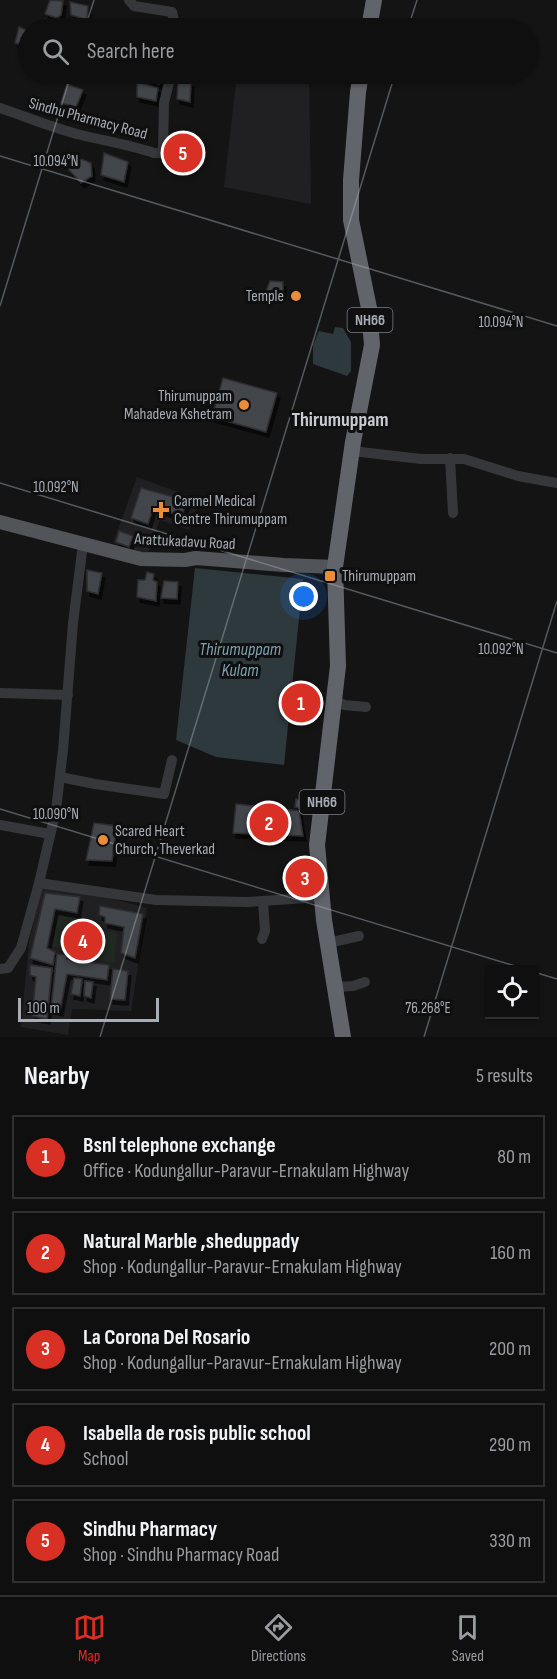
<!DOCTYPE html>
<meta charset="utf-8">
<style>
:root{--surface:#0f0f10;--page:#1d1d1e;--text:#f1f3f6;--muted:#9b9c9f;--line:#2f2f30;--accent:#d93025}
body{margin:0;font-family:"Sofia Sans Condensed",sans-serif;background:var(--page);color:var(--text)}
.controls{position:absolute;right:18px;bottom:18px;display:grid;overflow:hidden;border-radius:0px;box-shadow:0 2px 4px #0004}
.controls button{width:54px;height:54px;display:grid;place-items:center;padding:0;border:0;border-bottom:2px solid var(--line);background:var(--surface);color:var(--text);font:30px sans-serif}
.scale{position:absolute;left:18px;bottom:15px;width:141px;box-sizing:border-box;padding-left:6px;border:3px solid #a6adb5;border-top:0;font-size:16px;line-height:21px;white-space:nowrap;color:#a6adb5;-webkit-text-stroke:4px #0f0f10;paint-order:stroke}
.you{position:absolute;left:304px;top:597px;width:21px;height:21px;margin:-15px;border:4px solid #fff;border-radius:50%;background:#1a73e8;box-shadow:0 0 0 9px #1a73e833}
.badge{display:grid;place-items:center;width:39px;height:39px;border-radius:50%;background:var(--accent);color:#fff;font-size:20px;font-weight:700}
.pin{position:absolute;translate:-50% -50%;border:3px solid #fff;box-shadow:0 2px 6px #0006}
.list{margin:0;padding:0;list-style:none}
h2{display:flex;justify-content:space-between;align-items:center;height:78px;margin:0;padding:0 24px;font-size:26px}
h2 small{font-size:20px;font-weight:400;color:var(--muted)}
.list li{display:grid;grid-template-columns:39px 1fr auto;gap:18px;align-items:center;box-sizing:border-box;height:84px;margin:0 12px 12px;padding:0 12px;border:2px solid var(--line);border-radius:0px}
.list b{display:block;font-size:22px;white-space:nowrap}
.list p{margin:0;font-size:20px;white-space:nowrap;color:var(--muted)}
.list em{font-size:20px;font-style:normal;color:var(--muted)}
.icon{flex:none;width:33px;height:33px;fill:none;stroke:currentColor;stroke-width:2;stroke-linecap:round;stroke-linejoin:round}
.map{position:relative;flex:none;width:557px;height:1037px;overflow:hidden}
.search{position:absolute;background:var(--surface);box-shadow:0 2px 4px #0004;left:18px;right:18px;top:18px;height:66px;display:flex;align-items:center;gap:15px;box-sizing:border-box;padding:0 21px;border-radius:33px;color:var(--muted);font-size:22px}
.sheet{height:558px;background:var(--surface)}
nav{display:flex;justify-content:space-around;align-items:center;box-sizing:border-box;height:84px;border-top:2px solid var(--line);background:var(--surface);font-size:16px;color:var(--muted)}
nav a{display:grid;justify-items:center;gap:3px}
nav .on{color:var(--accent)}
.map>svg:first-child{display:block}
</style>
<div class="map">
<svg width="557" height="1037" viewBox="0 0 557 1037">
<defs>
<filter id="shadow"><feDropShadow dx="3" dy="5" stdDeviation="0" flood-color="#0009"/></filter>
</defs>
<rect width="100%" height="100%" fill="#141415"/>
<!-- built -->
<g fill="#202022">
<path d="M 237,74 L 309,74 L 311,204 L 224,187 Z"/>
<path d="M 137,477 L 200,500 L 189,530 L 160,520 L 147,555 L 113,543 Z"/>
<path d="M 42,887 L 95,894 L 147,908 L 131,1011 L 72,1009 L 68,1035 L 21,1027 L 29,942 Z"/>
</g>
<!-- green -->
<path fill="#202820" d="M 58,916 L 93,921 L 96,928 L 117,933 L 114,963 L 74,956 L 74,952 L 52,946 Z"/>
<!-- water -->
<g fill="#2e393d">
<path d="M 335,327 L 343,328 L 351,342 L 351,371 L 347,376 L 313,364 L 313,345 L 319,331 L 333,334 Z"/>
<path d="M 195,568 L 303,579 L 284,765 L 216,757 L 176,740 Z"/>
</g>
<!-- building -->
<g fill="#434448" stroke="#2e2e31" stroke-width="1.5" filter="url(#shadow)">
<path d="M 50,0 L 63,1 L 61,15 L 57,18 L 45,14 Z"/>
<path d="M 70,2 L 88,6 L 87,20 L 71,15 Z"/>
<path d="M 45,19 L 58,22 L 55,28 L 44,27 Z"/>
<path d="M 19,27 L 28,31 L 28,47 L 15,43 Z"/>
<path d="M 145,74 L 162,74 L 159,84 L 144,80 Z"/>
<path d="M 178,81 L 191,82 L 190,102 L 177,99 Z"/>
<path d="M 137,82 L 158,88 L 156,101 L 137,97 Z"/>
<path d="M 67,84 L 83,90 L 76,107 L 61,103 Z"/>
<path d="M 104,153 L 128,162 L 124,182 L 101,175 Z"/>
<path d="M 76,157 L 91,163 L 92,176 L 81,183 L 69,170 Z"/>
<path d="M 270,281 L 283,282 L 283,291 L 269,291 L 268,294 L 265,294 Z"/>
<path d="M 223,378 L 277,393 L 266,432 L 212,417 Z"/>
<path d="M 141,488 L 188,501 L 181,516 L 153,508 L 148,524 L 131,518 Z"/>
<path d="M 119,531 L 133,536 L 129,547 L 116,542 Z"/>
<path d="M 87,570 L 102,573 L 98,594 L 87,591 Z"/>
<path d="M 147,572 L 154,574 L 153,580 L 157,582 L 156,601 L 137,597 L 138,580 L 145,580 Z"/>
<path d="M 164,581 L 178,582 L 177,599 L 161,598 Z"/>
<path d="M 296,799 L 305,802 L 304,808 L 295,807 Z"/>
<path d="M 236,804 L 299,811 L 303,836 L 233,833 Z"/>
<path d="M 94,823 L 117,826 L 112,861 L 86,860 Z"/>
<rect x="299" y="865" width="12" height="31"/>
<path d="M 45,893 L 80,897 L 77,913 L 55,909 L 47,948 L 55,952 L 53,965 L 30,958 Z"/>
<path d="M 100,906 L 143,914 L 135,958 L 121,953 L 124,927 L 105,923 L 105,917 L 99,915 Z"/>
<path d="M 57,954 L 67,955 L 67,959 L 109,965 L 107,980 L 67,974 L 60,1011 L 51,1009 Z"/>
<path d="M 30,965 L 52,968 L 47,1019 L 32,1016 L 36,977 L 30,975 Z"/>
<path d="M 113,969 L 128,971 L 125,1000 L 110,999 Z"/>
<path d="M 74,978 L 82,979 L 80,996 L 71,994 Z"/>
<path d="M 85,981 L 93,982 L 91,998 L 84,996 Z"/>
</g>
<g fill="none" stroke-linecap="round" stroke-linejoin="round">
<!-- minor -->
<g stroke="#35373a" stroke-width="10">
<path d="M 129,0 L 134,6 L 172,12 L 175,24"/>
<path d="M 173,28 L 175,24 C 194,21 217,25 236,28"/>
<path d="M 0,108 C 27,117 53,128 81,135 C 105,141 130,145 154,153 L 161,153 L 163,150 L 164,103 L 171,74"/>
<path d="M 352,451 L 421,459 L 464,459 L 518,476 L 557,483"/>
<path d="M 450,458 L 453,513"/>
<path d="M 0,693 L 68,695"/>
<path d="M 334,699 L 344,705 L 366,707"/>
<path d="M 60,777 L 95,784 L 164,794 L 172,760"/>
<path d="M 0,825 L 50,834"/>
<path d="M 39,883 L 156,900 L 247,902 L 322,897"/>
<path d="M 262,939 L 265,931 L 263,901"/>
<path d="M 328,943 L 359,936"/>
<path d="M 0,969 L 8,968 L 21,948 L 39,883 L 56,810 L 63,750 L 73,623 L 83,544"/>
<path d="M 335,987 L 353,986 L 365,982"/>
</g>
<!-- major -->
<path stroke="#515459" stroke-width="14" d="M 0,522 L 141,559 L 185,560 L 196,558 L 284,565 L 335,567"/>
<!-- highway -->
<g stroke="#61656b" stroke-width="16">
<path d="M 369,28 L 374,0"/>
<path d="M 343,1037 L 324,920 L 317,845 L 338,666 L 335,567 L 353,442 L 372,345 L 369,308 L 351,220 L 351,180 L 358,92 L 361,74"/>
</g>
</g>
<!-- ticks -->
<path fill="none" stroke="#a6adb5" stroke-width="1.5" stroke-opacity="0.45" d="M 85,28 L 94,0M 408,28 L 417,0M 0,156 L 557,326M 0,306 L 71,74M 0,483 L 557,653M 0,809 L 525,969M 534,972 L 557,979M 100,1037 L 395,74M 424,1037 L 557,601"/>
<!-- markers -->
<g fill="#e98d38" stroke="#0f0f10" stroke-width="2">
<circle cx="296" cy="296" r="6"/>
<circle cx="244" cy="405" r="6"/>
<path d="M158 501h6v6h6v6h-6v6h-6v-6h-6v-6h6z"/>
<rect x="324" y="570" width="12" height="12" rx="3"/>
<circle cx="103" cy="840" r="6"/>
</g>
<g text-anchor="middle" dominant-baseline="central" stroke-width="6" stroke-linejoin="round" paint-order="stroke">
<!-- shield labels -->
<g fill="#0f0f10" stroke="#797e84" stroke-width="1.5">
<rect x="347.5" y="308" width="45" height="24" rx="4.5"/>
<rect x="299.5" y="790" width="45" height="24" rx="4.5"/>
</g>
<g font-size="15" font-weight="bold" fill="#a6adb5">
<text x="370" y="320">NH66</text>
<text x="322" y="802">NH66</text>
</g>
<!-- street labels -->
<g font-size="16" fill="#a6adb5" stroke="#0f0f10">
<text transform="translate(88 119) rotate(15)">Sindhu Pharmacy Road</text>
<text transform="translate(185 542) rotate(3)">Arattukadavu Road</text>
</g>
<!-- poi labels -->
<g font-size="16" fill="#a6adb5" stroke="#0f0f10" text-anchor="start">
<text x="284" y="296" text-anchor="end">Temple</text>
<text x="232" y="396" text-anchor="end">Thirumuppam<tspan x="232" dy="18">Mahadeva Kshetram</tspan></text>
<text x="174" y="501">Carmel Medical<tspan x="174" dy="18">Centre Thirumuppam</tspan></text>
<text x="342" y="576">Thirumuppam</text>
<text x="115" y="831">Scared Heart<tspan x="115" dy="18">Church, Theverkad</tspan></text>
</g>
<!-- water labels -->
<g font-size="18" font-style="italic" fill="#7ea1af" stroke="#0f0f10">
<text x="240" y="649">Thirumuppam<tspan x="240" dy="21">Kulam</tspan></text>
</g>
<!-- quarter labels -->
<g font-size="20" font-weight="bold" fill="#c7cbd1" stroke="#0f0f10">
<text x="340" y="420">Thirumuppam</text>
</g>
</g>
<g font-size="15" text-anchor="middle" fill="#a6adb5" stroke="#0f0f10" stroke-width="6" stroke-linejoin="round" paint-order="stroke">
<text x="56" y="166">10.094°N</text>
<text x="501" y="327">10.094°N</text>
<text x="56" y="492">10.092°N</text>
<text x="501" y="654">10.092°N</text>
<text x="56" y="819">10.090°N</text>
<text x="428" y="1013">76.268°E</text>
</g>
</svg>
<div class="controls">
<button><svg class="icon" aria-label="locate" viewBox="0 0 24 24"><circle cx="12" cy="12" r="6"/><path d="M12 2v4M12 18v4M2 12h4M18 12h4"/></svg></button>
</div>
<div class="scale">100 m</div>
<div class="you"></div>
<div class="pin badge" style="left:301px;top:703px">1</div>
<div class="pin badge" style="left:269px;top:823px">2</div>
<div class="pin badge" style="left:305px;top:878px">3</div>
<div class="pin badge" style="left:83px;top:941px">4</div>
<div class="pin badge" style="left:183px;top:153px">5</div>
<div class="search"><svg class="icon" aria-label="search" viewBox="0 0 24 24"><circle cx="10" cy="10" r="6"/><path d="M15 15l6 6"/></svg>Search here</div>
</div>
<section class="sheet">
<h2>Nearby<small>5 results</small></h2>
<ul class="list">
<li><span class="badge">1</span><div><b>Bsnl telephone exchange</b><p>Office · Kodungallur-Paravur-Ernakulam Highway</p></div><em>80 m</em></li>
<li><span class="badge">2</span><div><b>Natural Marble ,sheduppady</b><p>Shop · Kodungallur-Paravur-Ernakulam Highway</p></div><em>160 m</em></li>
<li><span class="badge">3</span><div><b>La Corona Del Rosario</b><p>Shop · Kodungallur-Paravur-Ernakulam Highway</p></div><em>200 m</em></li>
<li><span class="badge">4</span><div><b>Isabella de rosis public school</b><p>School</p></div><em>290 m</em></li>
<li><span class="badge">5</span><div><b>Sindhu Pharmacy</b><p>Shop · Sindhu Pharmacy Road</p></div><em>330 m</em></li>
</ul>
</section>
<nav>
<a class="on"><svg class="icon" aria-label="map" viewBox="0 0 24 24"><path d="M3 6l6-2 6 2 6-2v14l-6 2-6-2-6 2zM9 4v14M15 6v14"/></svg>Map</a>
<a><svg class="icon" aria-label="directions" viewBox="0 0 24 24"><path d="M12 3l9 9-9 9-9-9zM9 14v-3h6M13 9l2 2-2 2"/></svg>Directions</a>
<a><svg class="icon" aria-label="saved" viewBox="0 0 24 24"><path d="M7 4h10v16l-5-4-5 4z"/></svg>Saved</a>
</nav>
